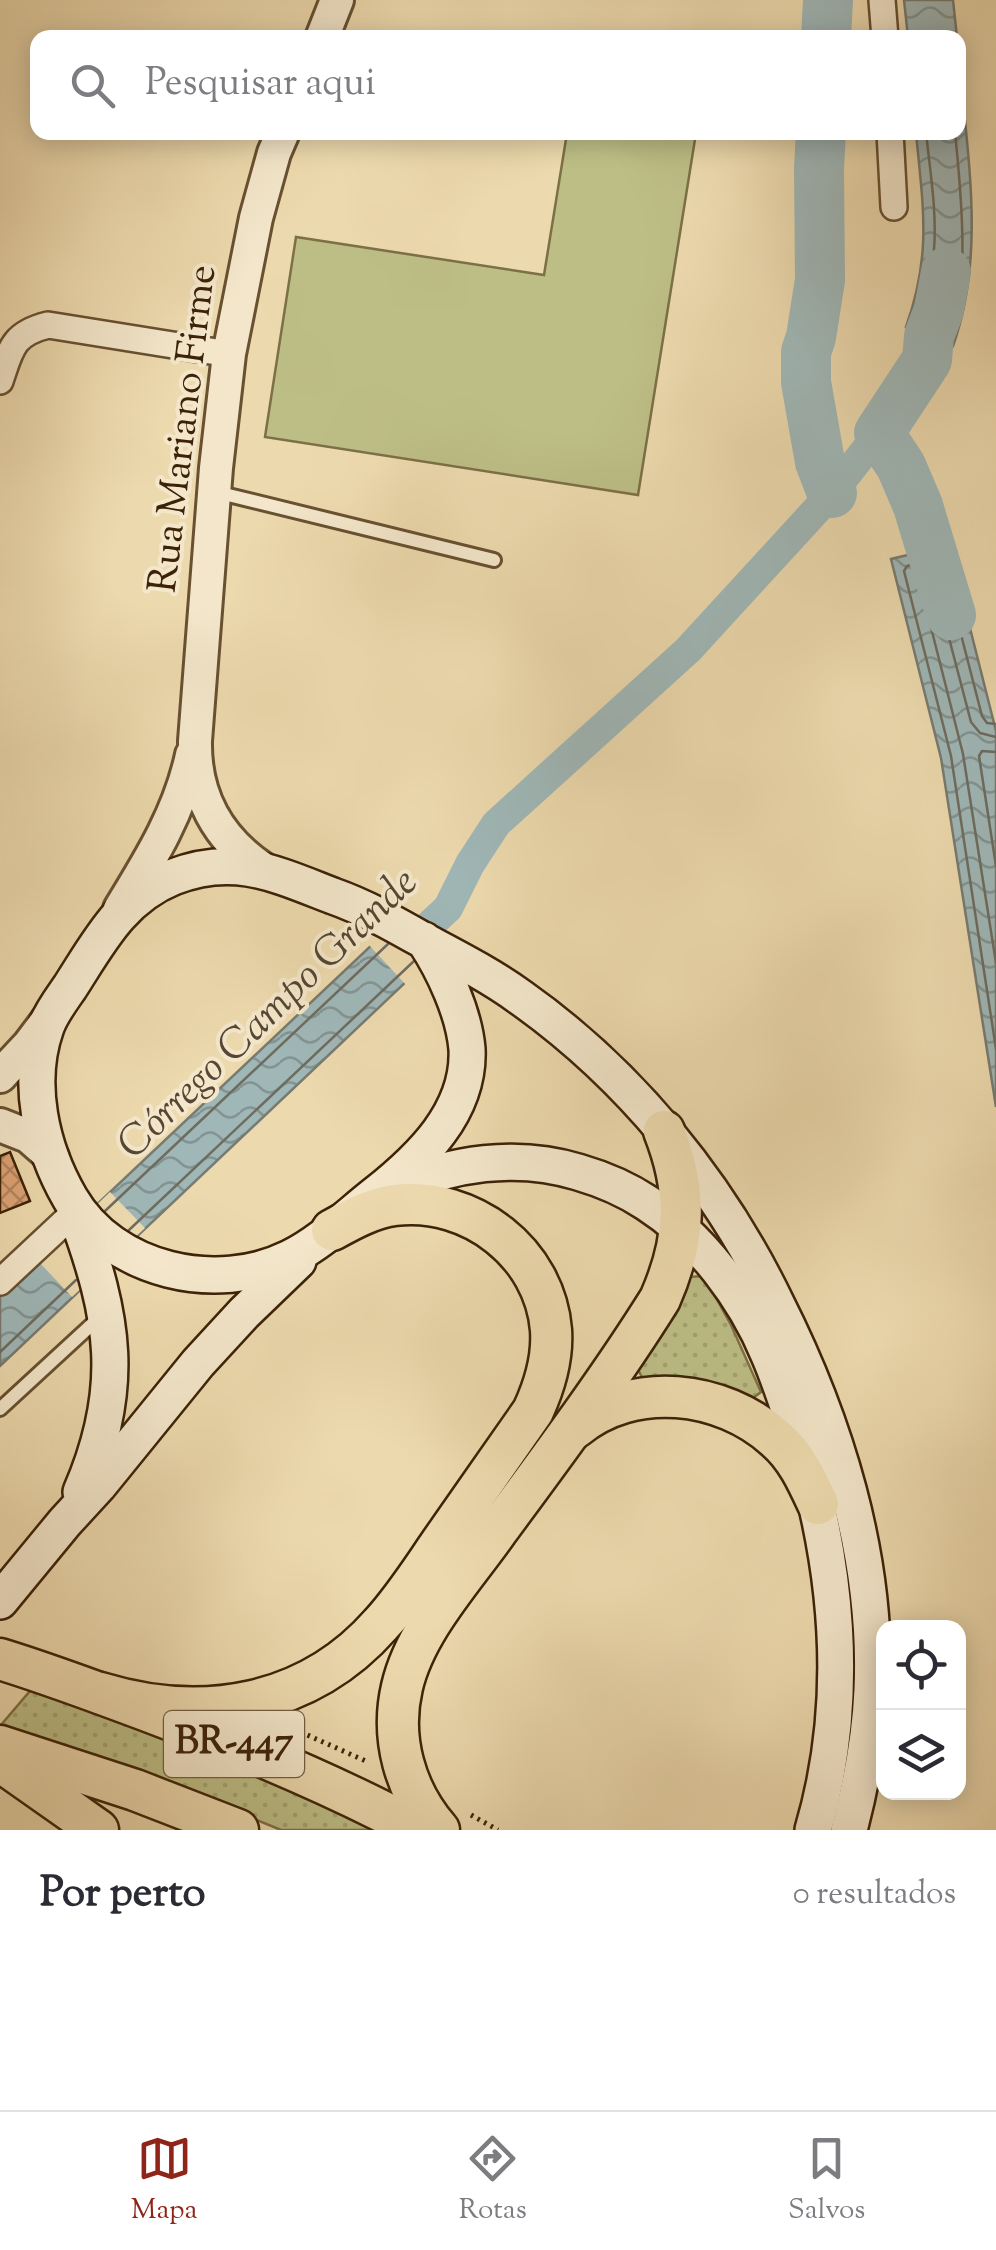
<!DOCTYPE html>
<html lang="pt">
<meta charset="utf-8">
<style>
:root{--surface:#fff;--page:#f2f2f3;--text:#2b2b33;--muted:#7c7c81;--line:#e1e1e2;--accent:#8f2418}
body{margin:0;font-family:"Sorts Mill Goudy",serif;background:var(--page);color:var(--text)}
.controls{position:absolute;right:30px;bottom:30px;display:grid;overflow:hidden;border-radius:20px;box-shadow:0 5px 25px #0003}
.controls button{width:90px;height:90px;display:grid;place-items:center;padding:0;border:0;border-bottom:2px solid var(--line);background:var(--surface);color:var(--text);font:50px sans-serif}
.list{margin:0;padding:0;list-style:none}
h2{display:flex;justify-content:space-between;align-items:center;height:130px;margin:0;padding:0 40px;font-size:42px}
h2 small{font-size:32px;font-weight:400;color:var(--muted)}
.icon{flex:none;width:55px;height:55px;fill:none;stroke:currentColor;stroke-width:2;stroke-linecap:round;stroke-linejoin:round}
.map{position:relative;flex:none;width:996px;height:1830px;overflow:hidden}
.search{position:absolute;background:var(--surface);box-shadow:0 5px 25px #0003;left:30px;right:30px;top:30px;height:110px;display:flex;align-items:center;gap:25px;box-sizing:border-box;padding:0 35px;border-radius:20px;color:var(--muted);font-size:38px}
.sheet{height:280px;background:var(--surface)}
nav{display:flex;justify-content:space-around;align-items:center;box-sizing:border-box;height:140px;border-top:2px solid var(--line);background:var(--surface);font-size:28px;color:var(--muted)}
nav a{display:grid;justify-items:center;gap:5px}
nav .on{color:var(--accent)}
.map>svg:first-child{display:block}
</style>
<div class="map">
<svg width="996" height="1830" viewBox="0 0 996 1830">
<defs>
<pattern id="grass-dots" width="8" height="8" patternUnits="userSpaceOnUse" patternTransform="scale(2.5)"><rect width="8" height="8" fill="#bdbe86"/><path d="M2 2h.1M6 6h.1" fill="none" stroke="#a3a372" stroke-width="1.8" stroke-linecap="round"/></pattern>
<pattern id="water-waves" width="16" height="10" patternUnits="userSpaceOnUse" patternTransform="scale(2.5)"><rect width="16" height="10" fill="#9fb7b7"/><path d="M0 5q4-4 8 0t8 0" fill="none" stroke="#839493"/></pattern>
<pattern id="building-cross-hatch" width="8" height="8" patternUnits="userSpaceOnUse" patternTransform="scale(2.5)"><rect width="8" height="8" fill="#dba274"/><path d="M0 0l8 8M0 8l8-8" fill="none" stroke="#b3845d"/></pattern>
</defs>
<rect width="100%" height="100%" fill="#ecd9ad"/>
<filter id="stains"><feTurbulence type="fractalNoise" baseFrequency=".002" numOctaves="4"/><feColorMatrix values="0 0 0 0 .2 0 0 0 0 .09 0 0 0 0 .02 0 0 0 .5 -.17"/></filter>
<radialGradient id="worn" r=".72"><stop offset=".6" stop-color="#630" stop-opacity="0"/><stop offset="1" stop-color="#630" stop-opacity=".3"/></radialGradient>
<!-- grass -->
<g fill="url(#grass-dots)" stroke="#7c7046" stroke-width="2.5">
<path d="M 704,1276 L 731,1325 L 761,1392 L 753,1398 C 716,1380 683,1375 643,1379 L 636,1366 L 687,1277 Z"/>
<path d="M 30,1691 L 156,1730 L 390,1830 L 281,1830 L 201,1797 L 1,1725 Z"/>
</g>
<!-- garden -->
<path fill="#bdbe86" stroke="#7c7046" stroke-width="2.5" d="M 567,133 L 696,133 L 638,495 L 265,437 L 296,237 L 544,275 Z"/>
<!-- water -->
<g fill="url(#water-waves)" stroke="#777b71" stroke-width="2.5">
<path d="M 904,0 L 953,0 L 957,37 L 908,37 Z"/>
<path d="M 959,59 C 967,155 986,253 953,346 L 906,327 C 932,254 923,207 916,133 L 958,132 Z"/>
<path d="M 949,545 L 996,731 L 996,1107 L 941,758 L 891,559 Z"/>
<path d="M 430,890 L 465,926 L 0,1366 L 0,1296 Z"/>
</g>
<!-- pier -->
<g fill="#ecd9ad">
<path d="M 431,885 L 469,923 L 470,927 L 408,987 L 367,943 L 427,886 Z"/>
<path d="M 110,1192 L 145,1228 L 72,1297 L 38,1261 Z"/>
</g>
<g fill="none" stroke-linecap="round" stroke-linejoin="round">
<!-- shore -->
<g stroke="#6e6c5f" stroke-width="2.5">
<path d="M 926,132 C 930,171 937,211 934,250 C 933,274 926,297 920,319 L 923,323 L 945,331 C 974,303 959,174 955,132"/>
<path d="M 996,724 L 987,723 L 982,716 L 942,561 L 937,558 L 907,566 L 904,571 L 951,756 L 996,1049"/>
<path d="M 996,737 L 980,733 L 971,722 L 933,577 L 929,573 L 922,575 L 919,580 L 963,754 L 996,963"/>
<path d="M 996,752 L 982,751 L 979,756 L 996,866"/>
<path d="M 105,1211 L 388,944"/>
<path d="M 129,1230 L 414,961"/>
<path d="M 0,1352 L 76,1280"/>
</g>
<!-- canal -->
<path stroke="#9fb7b7" stroke-width="30" d="M 418,936 L 448,908 L 470,864 L 496,824 L 688,650 L 832,493 L 879,433"/>
<!-- river -->
<g stroke="#9fb7b7" stroke-width="50">
<path d="M 826,38 L 828,0"/>
<path d="M 821,132 L 819,168 L 820,280 L 811,337 L 806,352 L 806,382 L 820,462 L 832,493"/>
<path d="M 946,272 L 939,310 L 929,336 L 927,360 L 879,433 L 901,466 L 918,506 L 951,615"/>
</g>
</g>
<!-- building -->
<path fill="url(#building-cross-hatch)" stroke="#3c2207" stroke-width="2.5" d="M 10,1152 L 30,1201 L 0,1213 L 0,1156 Z"/>
<g fill="none" stroke-linecap="round" stroke-linejoin="round">
<!-- service casing -->
<g stroke="#685030" stroke-width="18">
<g id="service">
<path d="M 216,492 L 494,560"/>
<path d="M 0,1409 L 101,1316"/>
</g>
</g>
<!-- minor casing -->
<g stroke="#685030" stroke-width="30">
<g id="minor">
<path d="M 882,0 L 885,38"/>
<path d="M 890,132 L 894,207"/>
<path d="M 0,381 C 11,349 12,334 48,325 L 229,354"/>
<path d="M 0,1282 L 75,1212"/>
</g>
</g>
<!-- tertiary casing -->
<g stroke="#685030" stroke-width="38">
<g id="tertiary">
<path d="M 322,38 L 337,0"/>
<path d="M 263,869 C 218,839 194,795 195,741 L 216,468 L 229,354 L 256,218 L 274,153 L 283,132"/>
<path d="M 120,909 C 150,860 180,812 192,755"/>
<path d="M 0,1076 L 29,1045 L 47,1021"/>
<path d="M 0,1125 L 28,1136 L 52,1157"/>
</g>
</g>
<!-- secondary casing -->
<g stroke="#3c2207" stroke-width="40">
<g id="secondary">
<path d="M 424,940 C 444,970 464,1013 467,1049 C 470,1112 420,1159 376,1194 C 348,1216 322,1242 290,1258 C 217,1294 113,1272 70,1198 C 41,1148 26,1083 46,1027 C 51,1013 61,1000 70,987 C 99,942 121,898 173,877 C 234,853 276,874 333,896 C 367,908 396,925 428,943 C 460,960 491,976 520,997 C 629,1074 718,1183 776,1303 C 835,1420 878,1557 872,1690 C 870,1738 861,1784 849,1830"/>
<path d="M 393,1189 C 451,1163 517,1153 578,1172 C 602,1179 626,1189 647,1203 C 700,1237 745,1297 769,1355 C 779,1378 787,1403 795,1427 C 837,1557 852,1697 813,1830"/>
<path d="M 76,1214 C 114,1317 126,1388 81,1492"/>
<path d="M 0,1601 L 65,1522 L 99,1485 L 198,1363 L 244,1313 L 298,1261"/>
</g>
</g>
<!-- primary casing -->
<g stroke="#3c2207" stroke-width="45">
<g id="primary">
<path d="M 575,1428 C 633,1380 722,1390 776,1439 C 796,1456 807,1480 818,1504"/>
<path d="M 0,1659 C 49,1674 97,1692 145,1710 C 238,1745 331,1783 418,1830"/>
<path d="M 100,1693 C 202,1724 308,1707 381,1624 C 405,1598 424,1567 445,1537 C 474,1495 504,1453 533,1411 C 545,1385 553,1359 551,1330 C 545,1253 471,1196 395,1205 C 372,1208 352,1219 332,1230"/>
<path d="M 0,1746 L 135,1790 L 238,1830"/>
<path d="M 0,1761 L 98,1830"/>
<path d="M 439,1830 C 405,1791 390,1738 402,1687 C 415,1630 464,1578 497,1531 C 553,1455 610,1379 660,1299 C 686,1240 688,1192 664,1131"/>
</g>
</g>
<!-- path -->
<g stroke="#3c2207" stroke-width="5" stroke-dasharray="2.5 5" stroke-linecap="butt">
<path d="M 287,1726 L 368,1762"/>
<path d="M 471,1815 L 498,1830"/>
</g>
<!-- service -->
<use href="#service" stroke="#f3e6ca" stroke-width="12"/>
<!-- minor -->
<use href="#minor" stroke="#f3e6ca" stroke-width="25"/>
<!-- tertiary -->
<use href="#tertiary" stroke="#f3e6ca" stroke-width="32"/>
<!-- secondary -->
<use href="#secondary" stroke="#f3e6ca" stroke-width="35"/>
<!-- primary -->
<use href="#primary" stroke="#ecd9ad" stroke-width="40"/>
</g>
<g text-anchor="middle" dominant-baseline="central" stroke-width="8" stroke-linejoin="round" paint-order="stroke">
<!-- shield labels -->
<rect fill="#f3e6ca" stroke="#735d42" stroke-width="2.5" x="164" y="1711" width="140" height="66" rx="8"/>
<g font-size="38" font-weight="bold" fill="#3c2207">
<text x="234" y="1744">BR-447</text>
</g>
<!-- street labels -->
<g font-size="40" fill="#3c2207" stroke="#f3e6ca">
<text transform="translate(185 429) rotate(-83)">Rua Mariano Firme</text>
</g>
<!-- water labels -->
<g font-size="42" font-style="italic" fill="#554733" stroke="#f3e6ca">
<text transform="translate(269 1015) rotate(-44)">Córrego Campo Grande</text>
</g>
</g>
<rect width="100%" height="100%" filter="url(#stains)"/>
<rect width="100%" height="100%" fill="url(#worn)"/>
</svg>
<div class="controls">
<button><svg class="icon" aria-label="locate" viewBox="0 0 24 24"><circle cx="12" cy="12" r="6"/><path d="M12 2v4M12 18v4M2 12h4M18 12h4"/></svg></button>
<button><svg class="icon" aria-label="layers" viewBox="0 0 24 24"><path d="M12 4l9 5-9 5-9-5zM3 14l9 5 9-5"/></svg></button>
</div>
<div class="search"><svg class="icon" aria-label="search" viewBox="0 0 24 24"><circle cx="10" cy="10" r="6"/><path d="M15 15l6 6"/></svg>Pesquisar aqui</div>
</div>
<section class="sheet">
<h2>Por perto<small>0 resultados</small></h2>
<ul class="list">
</ul>
</section>
<nav>
<a class="on"><svg class="icon" aria-label="map" viewBox="0 0 24 24"><path d="M3 6l6-2 6 2 6-2v14l-6 2-6-2-6 2zM9 4v14M15 6v14"/></svg>Mapa</a>
<a><svg class="icon" aria-label="directions" viewBox="0 0 24 24"><path d="M12 3l9 9-9 9-9-9zM9 14v-3h6M13 9l2 2-2 2"/></svg>Rotas</a>
<a><svg class="icon" aria-label="saved" viewBox="0 0 24 24"><path d="M7 4h10v16l-5-4-5 4z"/></svg>Salvos</a>
</nav>
